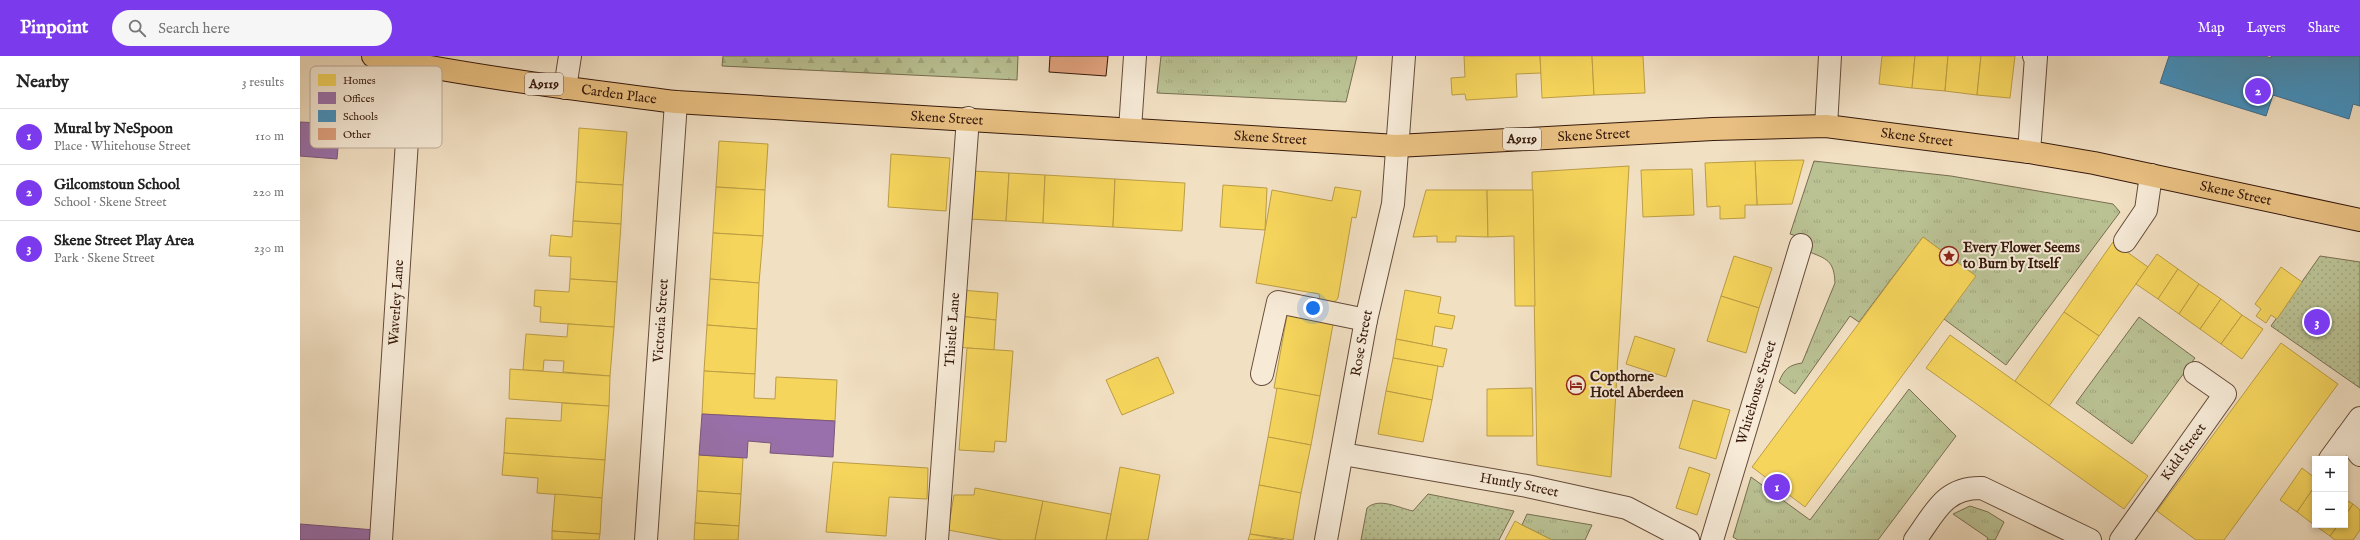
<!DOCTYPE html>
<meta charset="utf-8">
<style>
:root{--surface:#fff;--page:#f6f6f6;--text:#222;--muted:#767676;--line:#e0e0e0;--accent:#7c3aed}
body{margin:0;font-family:"IM FELL English",serif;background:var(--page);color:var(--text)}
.controls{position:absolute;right:12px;bottom:12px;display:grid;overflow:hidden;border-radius:0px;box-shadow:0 2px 6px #0003}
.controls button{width:36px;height:36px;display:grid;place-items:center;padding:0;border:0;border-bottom:1px solid var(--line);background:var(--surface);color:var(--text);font:20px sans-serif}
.you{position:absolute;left:1013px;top:252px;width:14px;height:14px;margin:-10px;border:3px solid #fff;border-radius:50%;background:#1a73e8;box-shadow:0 0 0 6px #1a73e833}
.badge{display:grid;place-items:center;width:26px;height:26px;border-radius:50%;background:var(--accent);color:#fff;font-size:13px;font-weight:700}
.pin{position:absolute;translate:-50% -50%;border:2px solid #fff;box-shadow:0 1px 4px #0006}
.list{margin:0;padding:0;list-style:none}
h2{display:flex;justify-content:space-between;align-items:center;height:52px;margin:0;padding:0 16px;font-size:17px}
h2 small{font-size:13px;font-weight:400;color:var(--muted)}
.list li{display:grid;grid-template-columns:26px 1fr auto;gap:12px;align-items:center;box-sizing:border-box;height:56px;padding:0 16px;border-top:1px solid var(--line)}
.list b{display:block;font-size:15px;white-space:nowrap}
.list p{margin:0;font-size:13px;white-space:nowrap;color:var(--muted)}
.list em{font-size:13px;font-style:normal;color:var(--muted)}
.icon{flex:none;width:22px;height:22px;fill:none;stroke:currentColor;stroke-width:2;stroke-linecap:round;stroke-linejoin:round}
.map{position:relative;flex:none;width:2060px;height:484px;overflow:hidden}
header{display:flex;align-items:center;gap:24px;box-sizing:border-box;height:56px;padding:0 20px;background:var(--accent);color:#fff}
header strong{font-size:19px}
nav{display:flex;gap:22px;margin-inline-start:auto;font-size:14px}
.search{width:280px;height:36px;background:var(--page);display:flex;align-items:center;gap:10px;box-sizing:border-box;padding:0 14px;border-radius:22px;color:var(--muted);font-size:15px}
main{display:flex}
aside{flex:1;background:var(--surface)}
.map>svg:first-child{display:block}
</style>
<header>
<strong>Pinpoint</strong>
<div class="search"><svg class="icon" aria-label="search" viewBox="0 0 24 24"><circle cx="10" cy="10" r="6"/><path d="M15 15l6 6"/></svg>Search here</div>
<nav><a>Map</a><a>Layers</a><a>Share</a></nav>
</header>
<main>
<aside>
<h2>Nearby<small>3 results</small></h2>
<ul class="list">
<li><span class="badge">1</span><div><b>Mural by NeSpoon</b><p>Place · Whitehouse Street</p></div><em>110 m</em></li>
<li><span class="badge">2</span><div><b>Gilcomstoun School</b><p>School · Skene Street</p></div><em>220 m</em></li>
<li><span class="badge">3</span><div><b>Skene Street Play Area</b><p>Park · Skene Street</p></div><em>230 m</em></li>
</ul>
</aside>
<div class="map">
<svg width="2060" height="484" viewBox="0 0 2060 484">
<defs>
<pattern id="grass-tufts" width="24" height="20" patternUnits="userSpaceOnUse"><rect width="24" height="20" fill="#bac294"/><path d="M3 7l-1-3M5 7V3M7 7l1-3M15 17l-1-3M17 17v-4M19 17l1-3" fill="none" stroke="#a0a67e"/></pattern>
<pattern id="forest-firs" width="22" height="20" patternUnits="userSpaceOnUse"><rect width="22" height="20" fill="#bac294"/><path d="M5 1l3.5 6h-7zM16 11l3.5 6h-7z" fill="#a0a67e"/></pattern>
<pattern id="park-dots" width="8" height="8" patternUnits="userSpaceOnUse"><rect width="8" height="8" fill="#bac294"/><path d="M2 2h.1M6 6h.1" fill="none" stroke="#a0a67e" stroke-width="1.8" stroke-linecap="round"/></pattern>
</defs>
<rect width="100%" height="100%" fill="#f2e0c3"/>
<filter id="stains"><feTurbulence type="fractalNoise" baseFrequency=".005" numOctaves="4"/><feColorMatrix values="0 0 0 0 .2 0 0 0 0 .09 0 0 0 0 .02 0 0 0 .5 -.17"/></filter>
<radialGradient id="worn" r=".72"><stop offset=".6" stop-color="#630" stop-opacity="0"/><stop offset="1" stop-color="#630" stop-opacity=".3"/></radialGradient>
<!-- grass -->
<g fill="url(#grass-tufts)" stroke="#786e50">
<path d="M 861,0 L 1057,0 L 1046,46 L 857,37 Z"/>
<path d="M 1514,105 L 1651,120 L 1813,148 L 1820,156 L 1706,309 L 1644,263 L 1675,220 L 1623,181 L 1559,266 L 1550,260 L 1495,338 L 1479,326 C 1484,313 1489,309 1502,307 L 1535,227 C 1534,204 1527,203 1507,195 L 1510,184 L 1490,178 Z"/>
<path d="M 1839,261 L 1895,302 L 1832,388 L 1776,347 Z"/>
<path d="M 1609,333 L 1656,380 L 1578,484 L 1438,484 L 1433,481 L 1451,421 L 1510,464 Z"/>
<path d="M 1670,450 L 1688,456 L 1704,466 L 1695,484 L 1687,484 L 1688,482 L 1653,458 Z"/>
<path d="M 1227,458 L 1292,469 L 1285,484 L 1252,484 L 1222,469 Z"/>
</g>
<!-- forest -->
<path fill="url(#forest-firs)" stroke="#786e50" d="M 423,0 L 718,0 L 717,24 L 422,10 Z"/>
<!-- park -->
<g fill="url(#park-dots)" stroke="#786e50">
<path d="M 2020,200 L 2060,206 L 2060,332 L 1971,270 Z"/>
<path d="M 1128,438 L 1214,455 L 1199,484 L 1061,484 L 1067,452 C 1079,441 1099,452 1113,455 Z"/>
</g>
<!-- homes -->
<g fill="#f6d55c" stroke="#bc9d44">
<path d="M 1164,0 L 1240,0 L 1241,17 L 1216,18 L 1217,41 L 1166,44 L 1165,38 L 1152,39 L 1151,22 L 1165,21 Z"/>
<path d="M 1240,0 L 1292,0 L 1294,39 L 1242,42 Z"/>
<path d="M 1292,0 L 1343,0 L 1345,37 L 1294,39 Z"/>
<path d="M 1582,0 L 1615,0 L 1612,32 L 1579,28 Z"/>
<path d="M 1615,0 L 1648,0 L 1645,35 L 1612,32 Z"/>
<path d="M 1648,0 L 1681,0 L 1677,39 L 1645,35 Z"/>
<path d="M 1681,0 L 1715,0 L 1710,42 L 1677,39 Z"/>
<path d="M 279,72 L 327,76 L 323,129 L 276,126 Z"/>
<path d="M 419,85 L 468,88 L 465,134 L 416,131 Z"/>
<path d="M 591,98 L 650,102 L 646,155 L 588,151 Z"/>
<path d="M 1504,104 L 1492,148 L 1457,149 L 1455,105 Z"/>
<path d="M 1455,105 L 1457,149 L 1445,149 L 1445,162 L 1420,163 L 1420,150 L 1407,151 L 1405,107 Z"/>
<path d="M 1329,110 L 1311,421 L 1237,409 L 1232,116 Z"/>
<path d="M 1392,113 L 1394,159 L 1343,161 L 1341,114 Z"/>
<path d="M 672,115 L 709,117 L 706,165 L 669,163 Z"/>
<path d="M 709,117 L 745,119 L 743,167 L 706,165 Z"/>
<path d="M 745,119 L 815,123 L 813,171 L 743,167 Z"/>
<path d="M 815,123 L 885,127 L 882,175 L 813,171 Z"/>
<path d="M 276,126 L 323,129 L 321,168 L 273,165 Z"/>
<path d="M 923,129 L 967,132 L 965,174 L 920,171 Z"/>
<path d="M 416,131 L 465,134 L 463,180 L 413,177 Z"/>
<path d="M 1035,131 L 1061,135 L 1056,162 L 1052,161 L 1038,242 L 1034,247 L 1020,245 L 1019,238 L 956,227 L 972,134 L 1032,145 Z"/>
<path d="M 1126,134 L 1187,134 L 1188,181 L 1156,180 L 1156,186 L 1137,186 L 1137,180 L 1113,181 Z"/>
<path d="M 1187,134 L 1233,134 L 1235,250 L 1215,250 L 1214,180 L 1188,181 Z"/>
<path d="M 273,165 L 321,168 L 317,226 L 270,223 L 271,201 L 249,200 L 251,179 L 272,181 Z"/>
<path d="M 413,177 L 463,180 L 459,227 L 410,223 Z"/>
<path d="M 1623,181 L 1676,220 L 1505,451 L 1452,411 Z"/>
<path d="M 1813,186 L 1848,211 L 1799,280 L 1764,256 Z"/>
<path d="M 1857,198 L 1878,213 L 1858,243 L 1836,228 Z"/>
<path d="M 1434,200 L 1472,212 L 1459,252 L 1421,240 Z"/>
<path d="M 1981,211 L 2002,226 L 1977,263 L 1971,259 L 1966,267 L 1956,260 L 1961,253 L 1955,248 Z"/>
<path d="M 1878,213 L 1899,228 L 1879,258 L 1858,243 Z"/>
<path d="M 270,223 L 317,226 L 314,271 L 240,266 L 241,251 L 234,250 L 235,234 L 269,236 Z"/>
<path d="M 410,223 L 459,227 L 457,273 L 407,269 Z"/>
<path d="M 1899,228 L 1921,243 L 1900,273 L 1879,258 Z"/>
<path d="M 661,234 L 698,237 L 696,264 L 658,260 Z"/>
<path d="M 1105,234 L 1141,241 L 1138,257 L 1155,260 L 1152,273 L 1135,270 L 1132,290 L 1096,283 Z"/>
<path d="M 1421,240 L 1459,252 L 1446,297 L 1407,285 Z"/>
<path d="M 1921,243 L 1942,259 L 1921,288 L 1900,273 Z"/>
<path d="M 988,254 L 1034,263 L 1020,340 L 974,332 Z"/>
<path d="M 1764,256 L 1799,280 L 1749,350 L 1715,325 Z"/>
<path d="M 1942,259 L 1963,273 L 1942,303 L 1921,288 Z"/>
<path d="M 658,260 L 696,264 L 694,294 L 656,291 Z"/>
<path d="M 268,268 L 314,271 L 310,320 L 263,316 L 264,305 L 244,304 L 243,315 L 223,314 L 226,278 L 267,281 Z"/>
<path d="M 407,269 L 457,273 L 455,318 L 404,315 Z"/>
<path d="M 1650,279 L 1848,420 L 1824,453 L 1626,312 Z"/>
<path d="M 1335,280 L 1375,293 L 1366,321 L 1326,308 Z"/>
<path d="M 1096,283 L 1147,293 L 1143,311 L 1093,302 Z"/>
<path d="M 1981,287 L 2038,328 L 1924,484 L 1896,484 L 1857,455 Z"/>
<path d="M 667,292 L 713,295 L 706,386 L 695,385 L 694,396 L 659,394 Z"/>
<path d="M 858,301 L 874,337 L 822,359 L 806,324 Z"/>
<path d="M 1093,302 L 1138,310 L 1132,344 L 1086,335 Z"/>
<path d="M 210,313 L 310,320 L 309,350 L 209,343 Z"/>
<path d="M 404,315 L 455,318 L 454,342 L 475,343 L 476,321 L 537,324 L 535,365 L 402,358 Z"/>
<path d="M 977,332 L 1020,340 L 1011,389 L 968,381 Z"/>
<path d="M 1232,332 L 1233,380 L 1187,380 L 1187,333 Z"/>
<path d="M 1086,335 L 1132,344 L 1123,386 L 1078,378 Z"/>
<path d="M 1393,344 L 1430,354 L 1416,403 L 1379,392 Z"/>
<path d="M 262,347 L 309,350 L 305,404 L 204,397 L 206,362 L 261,365 Z"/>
<path d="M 968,381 L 1011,389 L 1001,437 L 959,429 Z"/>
<path d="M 204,397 L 305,404 L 302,442 L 237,437 L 238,422 L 202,419 Z"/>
<path d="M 399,399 L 443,402 L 441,438 L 397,435 Z"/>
<path d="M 533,406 L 628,412 L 627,443 L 589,441 L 586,480 L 526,476 Z"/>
<path d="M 820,411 L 860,419 L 848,484 L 806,484 Z"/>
<path d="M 1389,411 L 1410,418 L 1397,459 L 1376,452 Z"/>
<path d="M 2002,412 L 2015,422 L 2015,430 L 1997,456 L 1980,444 Z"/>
<path d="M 959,429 L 1001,437 L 993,484 L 950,478 Z"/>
<path d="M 2015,430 L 2015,466 L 2013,468 L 1997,456 Z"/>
<path d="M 675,432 L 743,445 L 735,484 L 702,484 L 648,474 L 654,439 L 674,439 Z"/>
<path d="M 397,435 L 441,438 L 439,470 L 395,467 Z"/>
<path d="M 255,438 L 302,442 L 300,478 L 252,475 Z"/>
<path d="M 2045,443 L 2053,448 L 2045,460 Z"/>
<path d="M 743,445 L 811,458 L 806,484 L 735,484 Z"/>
<path d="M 2053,448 L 2060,454 L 2060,474 L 2053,484 L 2035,484 L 2030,480 L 2038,469 L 2045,469 L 2045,460 Z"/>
<path d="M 1215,465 L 1222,469 L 1252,484 L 1205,484 Z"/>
<path d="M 2015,466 L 2015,469 L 2038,469 L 2030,480 L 2013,468 Z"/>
<path d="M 395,467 L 439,470 L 438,484 L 394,484 Z"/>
<path d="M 252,475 L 300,478 L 299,484 L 252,484 Z"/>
<path d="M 950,478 L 984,484 L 948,484 Z"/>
</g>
<!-- offices -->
<g fill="#9970ab" stroke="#7b567b">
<path d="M 0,66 L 40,68 L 37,103 L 0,100 Z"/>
<path d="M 402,358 L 535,365 L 533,401 L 470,397 L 471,387 L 448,385 L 447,402 L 399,399 Z"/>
<path d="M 0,468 L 75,474 L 74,484 L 0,484 Z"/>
</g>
<!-- schools -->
<path fill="#4393c3" stroke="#3f6e8c" d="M 1869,0 L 1965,0 L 1971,2 L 1971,0 L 2060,0 L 2060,50 L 2053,48 L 2049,63 L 1973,39 L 1966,60 L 1860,27 Z"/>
<!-- building -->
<path fill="#e0a27e" stroke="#36190b" d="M 750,0 L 808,0 L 806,20 L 749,16 Z"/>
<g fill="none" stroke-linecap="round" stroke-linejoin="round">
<!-- minor casing -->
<g stroke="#654b39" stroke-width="24">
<g id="minor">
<path d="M 265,32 L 270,0"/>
<path d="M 1526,70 L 1530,0"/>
<path d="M 830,73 L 835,0"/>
<path d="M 1729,96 L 1736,1 L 1734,0"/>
<path d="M 1825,185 L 1846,154 L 1851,119"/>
<path d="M 962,318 L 978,246 L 1066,264"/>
<path d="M 2046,381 L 2060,399"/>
<path id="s1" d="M 1043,398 L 1227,430 L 1327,452 L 1388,484"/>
<path d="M 2030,403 L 2060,362"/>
<path id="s2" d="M 81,484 L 112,8"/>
<path id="s3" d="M 346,484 L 376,46"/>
<path id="s4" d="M 637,484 L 668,62"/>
<path id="s5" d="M 1026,484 L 1066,264 L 1093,148 L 1104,0"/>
<path id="s6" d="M 1412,484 L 1501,189"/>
<path d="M 1615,484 C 1635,457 1644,431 1682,432 L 1790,484"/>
<path id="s7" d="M 1821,484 L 1925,338 L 1895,317"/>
</g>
</g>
<!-- major casing -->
<g stroke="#36190b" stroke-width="24">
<g id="major">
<path id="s8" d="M 73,0 C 173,21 275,33 376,46 L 1097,90 L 1413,73 L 1526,70 L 1729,96 L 1794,107 L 2060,164"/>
</g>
</g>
<!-- minor -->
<use href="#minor" stroke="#f7ebd8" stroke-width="22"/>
<!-- major -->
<use href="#major" stroke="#e9c082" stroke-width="22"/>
</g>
<!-- icons -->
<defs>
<g id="sight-ring" transform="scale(1)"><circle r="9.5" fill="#f7ebd8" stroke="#8f2418" stroke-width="1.5"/><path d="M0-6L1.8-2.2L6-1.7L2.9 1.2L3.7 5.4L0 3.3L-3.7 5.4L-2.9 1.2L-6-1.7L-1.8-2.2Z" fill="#8f2418"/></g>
<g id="hotel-ring" transform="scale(1)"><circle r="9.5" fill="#f7ebd8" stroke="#8f2418" stroke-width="1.5"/><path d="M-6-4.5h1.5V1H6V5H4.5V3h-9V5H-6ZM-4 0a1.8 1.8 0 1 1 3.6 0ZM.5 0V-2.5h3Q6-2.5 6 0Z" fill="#8f2418"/></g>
</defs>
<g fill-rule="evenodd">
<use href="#sight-ring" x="1649" y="200"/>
<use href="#hotel-ring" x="1276" y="329"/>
</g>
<g text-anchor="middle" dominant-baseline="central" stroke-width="4" stroke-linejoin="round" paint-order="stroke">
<!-- shield labels -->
<g fill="#f7ebd8" stroke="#705848" stroke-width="1">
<rect x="225" y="17" width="38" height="22" rx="3"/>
<rect x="1203" y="72" width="38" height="22" rx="3"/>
</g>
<g font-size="13" font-weight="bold" fill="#36190b">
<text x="244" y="28">A9119</text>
<text x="1222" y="83">A9119</text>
</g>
<!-- street labels -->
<g font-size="14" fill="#36190b" stroke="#f7ebd8">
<text stroke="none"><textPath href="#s8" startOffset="249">Carden Place</textPath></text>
<text stroke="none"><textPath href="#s8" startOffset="578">Skene Street</textPath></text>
<text stroke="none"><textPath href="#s8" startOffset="1226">Skene Street</textPath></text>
<text stroke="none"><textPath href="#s8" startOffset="902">Skene Street</textPath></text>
<text stroke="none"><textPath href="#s8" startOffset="1550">Skene Street</textPath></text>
<text stroke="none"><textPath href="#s8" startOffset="1874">Skene Street</textPath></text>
<text stroke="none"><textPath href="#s2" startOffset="238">Waverley Lane</textPath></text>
<text stroke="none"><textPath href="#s3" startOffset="220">Victoria Street</textPath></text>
<text stroke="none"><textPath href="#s4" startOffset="211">Thistle Lane</textPath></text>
<text stroke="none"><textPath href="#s5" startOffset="200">Rose Street</textPath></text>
<text stroke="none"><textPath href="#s6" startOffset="154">Whitehouse Street</textPath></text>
<text stroke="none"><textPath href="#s7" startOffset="108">Kidd Street</textPath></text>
<text stroke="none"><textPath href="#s1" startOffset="179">Huntly Street</textPath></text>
</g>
<!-- poi labels -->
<g font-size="14" font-weight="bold" fill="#36190b" stroke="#f7ebd8" text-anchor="start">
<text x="1663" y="192">Every Flower Seems<tspan x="1663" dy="16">to Burn by Itself</tspan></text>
<text x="1290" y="321">Copthorne<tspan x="1290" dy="16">Hotel Aberdeen</tspan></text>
</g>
</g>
<!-- legend -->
<rect x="10" y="10" width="132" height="82" rx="6" fill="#f7ebd8" stroke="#bdac9a" stroke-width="1"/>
<rect x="18" y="18" width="18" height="12" fill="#f6d55c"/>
<rect x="18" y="36" width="18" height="12" fill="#9970ab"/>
<rect x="18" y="54" width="18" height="12" fill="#4393c3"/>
<rect x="18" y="72" width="18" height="12" fill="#e0a27e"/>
<g font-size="11" fill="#36190b">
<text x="43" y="28">Homes</text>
<text x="43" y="46">Offices</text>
<text x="43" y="64">Schools</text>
<text x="43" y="82">Other</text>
</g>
<rect width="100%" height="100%" filter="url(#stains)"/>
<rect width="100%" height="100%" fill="url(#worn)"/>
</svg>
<div class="controls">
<button>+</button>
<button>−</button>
</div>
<div class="you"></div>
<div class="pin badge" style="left:1477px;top:431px">1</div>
<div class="pin badge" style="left:1958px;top:35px">2</div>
<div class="pin badge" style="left:2017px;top:266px">3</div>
</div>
</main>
